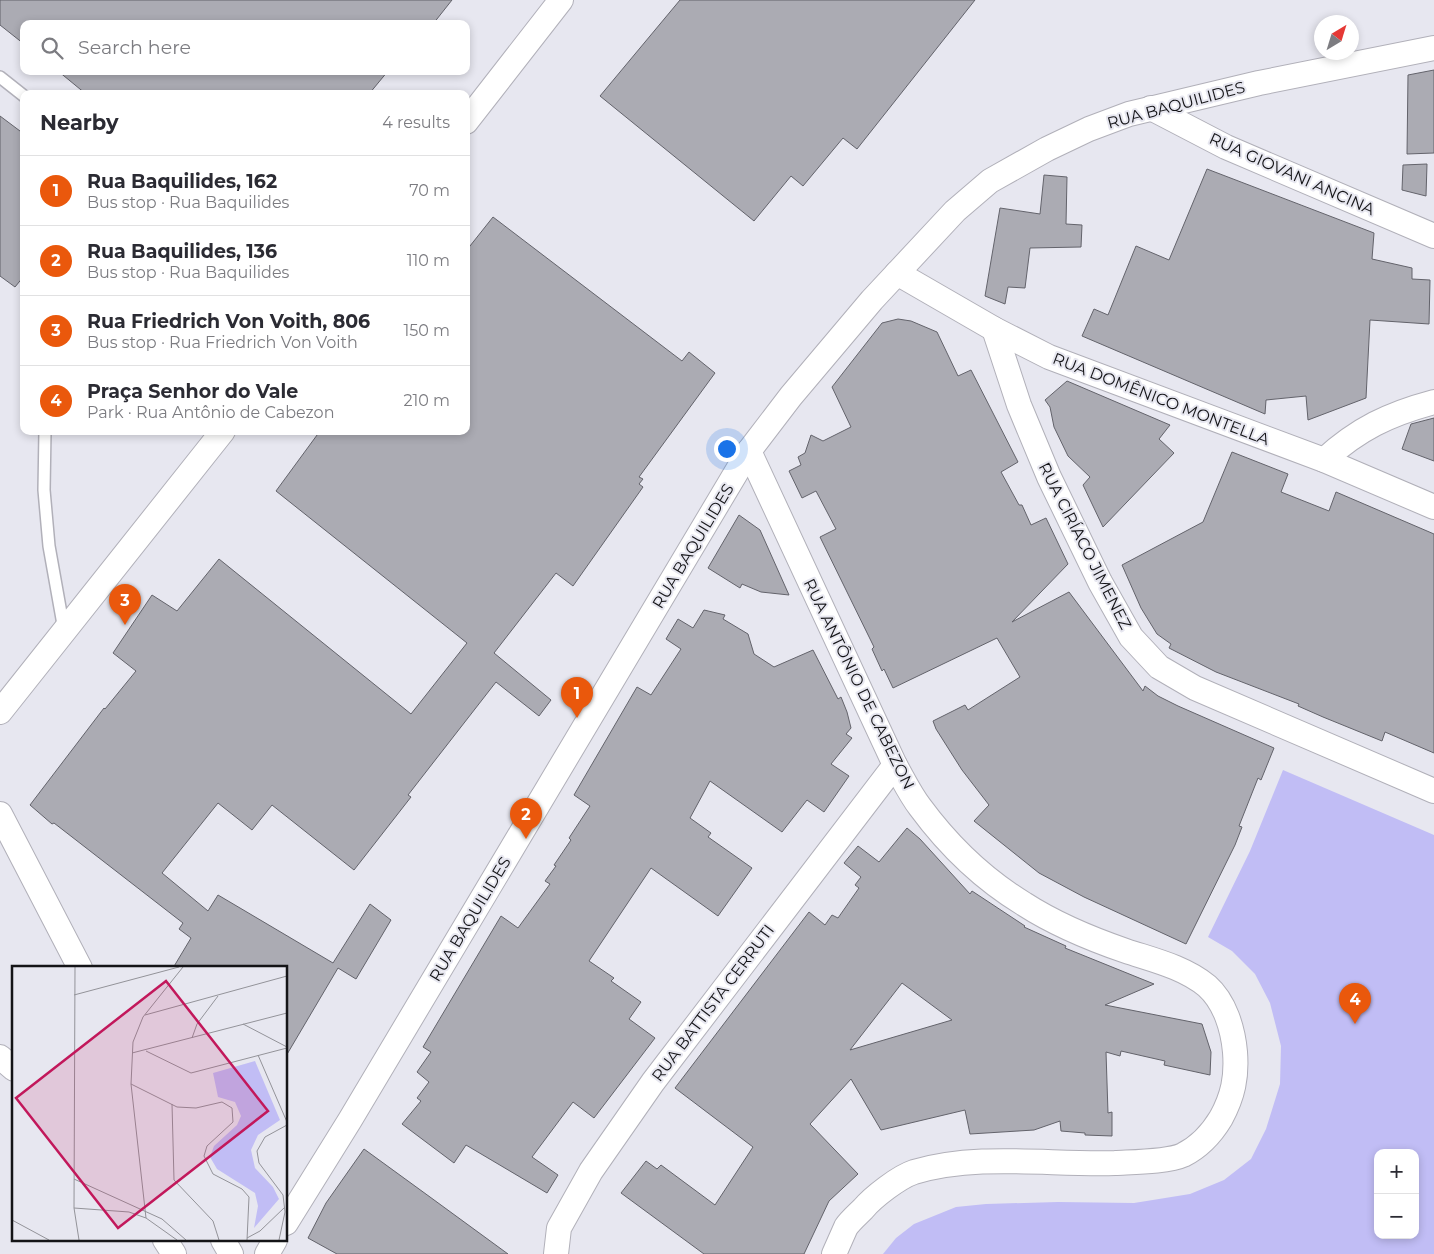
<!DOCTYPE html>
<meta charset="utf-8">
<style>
:root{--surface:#fff;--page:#f7f7f7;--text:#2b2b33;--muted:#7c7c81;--line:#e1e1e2;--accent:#ea580c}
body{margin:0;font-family:Montserrat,sans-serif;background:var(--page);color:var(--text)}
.controls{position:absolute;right:15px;bottom:15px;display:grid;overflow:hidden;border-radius:10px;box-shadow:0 2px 8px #0003}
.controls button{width:45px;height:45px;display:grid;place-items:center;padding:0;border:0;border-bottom:1px solid var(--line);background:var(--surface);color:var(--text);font:25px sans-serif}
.compass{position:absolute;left:1314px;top:15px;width:45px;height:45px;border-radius:50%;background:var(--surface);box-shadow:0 2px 8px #0003;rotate:38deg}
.you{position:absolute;left:726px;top:448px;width:18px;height:18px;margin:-12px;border:4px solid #fff;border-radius:50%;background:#1a73e8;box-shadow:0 0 0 8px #1a73e833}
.badge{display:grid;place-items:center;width:32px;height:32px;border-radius:50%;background:var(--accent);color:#fff;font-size:16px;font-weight:700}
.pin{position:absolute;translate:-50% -41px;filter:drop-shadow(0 1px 2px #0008)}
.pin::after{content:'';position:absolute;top:26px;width:18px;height:15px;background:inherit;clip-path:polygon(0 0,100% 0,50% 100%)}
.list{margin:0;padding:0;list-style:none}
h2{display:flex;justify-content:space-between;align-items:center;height:65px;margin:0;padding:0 20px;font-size:21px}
h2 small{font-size:16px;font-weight:400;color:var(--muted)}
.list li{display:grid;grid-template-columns:32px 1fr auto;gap:15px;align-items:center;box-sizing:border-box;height:70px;padding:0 20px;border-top:1px solid var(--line)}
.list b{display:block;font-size:19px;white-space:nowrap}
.list p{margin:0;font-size:16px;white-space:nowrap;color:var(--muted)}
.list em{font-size:16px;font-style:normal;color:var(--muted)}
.icon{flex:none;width:28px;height:28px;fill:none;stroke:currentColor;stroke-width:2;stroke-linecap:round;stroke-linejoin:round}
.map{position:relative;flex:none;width:1434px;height:1254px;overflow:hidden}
.search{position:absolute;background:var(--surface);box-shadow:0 2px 8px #0003;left:20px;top:20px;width:450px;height:55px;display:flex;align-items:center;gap:12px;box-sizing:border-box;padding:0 18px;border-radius:10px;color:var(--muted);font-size:19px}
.panel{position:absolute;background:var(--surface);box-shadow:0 2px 8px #0003;left:20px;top:90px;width:450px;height:345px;border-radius:10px}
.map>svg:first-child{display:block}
</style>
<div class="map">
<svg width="1434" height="1254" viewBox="0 0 1434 1254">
<rect width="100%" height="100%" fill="#e7e7f0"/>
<!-- green -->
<path fill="#c1bdf5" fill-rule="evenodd" d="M 1283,770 L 1434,835 L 1434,1254 L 883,1254 L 896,1238 L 914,1224 L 956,1207 L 986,1204 L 1058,1202 L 1134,1203 L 1190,1194 L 1224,1180 L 1251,1159 L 1266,1129 L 1280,1084 L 1281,1046 L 1270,1003 L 1255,974 L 1232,951 L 1208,937 L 1250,851 ZM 1378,1153 L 1415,1153 L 1415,1235 L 1378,1235 Z"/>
<!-- building -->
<g fill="#ababb3" stroke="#63636b" fill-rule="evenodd">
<path d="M 0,0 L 452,0 L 433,24 L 24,24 L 24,44 L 0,25 Z"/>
<path d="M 680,0 L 975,0 L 857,149 L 843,138 L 803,186 L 791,176 L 754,221 L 600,96 Z"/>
<path d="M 1434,70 L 1434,153 L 1407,154 L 1408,75 Z"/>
<path d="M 58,71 L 388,71 L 369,94 L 86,94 Z"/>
<path d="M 0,116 L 24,134 L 24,276 L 15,287 L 0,276 Z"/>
<path d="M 1427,164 L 1426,196 L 1402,190 L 1403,165 Z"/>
<path d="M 1207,169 L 1374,233 L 1372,259 L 1412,268 L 1412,279 L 1430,280 L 1429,324 L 1370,320 L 1366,398 L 1308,420 L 1306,396 L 1266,400 L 1265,414 L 1082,336 L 1094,309 L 1108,315 L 1136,246 L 1169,260 Z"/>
<path d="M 1044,175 L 1067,177 L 1066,224 L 1082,225 L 1081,247 L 1030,248 L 1025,288 L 1008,287 L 1005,304 L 985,296 L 1000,208 L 1040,214 Z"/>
<path d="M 493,217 L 682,361 L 689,352 L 715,373 L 639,477 L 643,479 L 639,484 L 643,487 L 573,586 L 556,573 L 494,653 L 551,700 L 539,716 L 496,682 L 408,795 L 411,797 L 354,870 L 272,805 L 252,830 L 218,803 L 162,873 L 208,911 L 218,895 L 333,963 L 370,904 L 391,920 L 356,979 L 338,968 L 286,1056 L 286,968 L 173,968 L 191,938 L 179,929 L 183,923 L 54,823 L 52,824 L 30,805 L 104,708 L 105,709 L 136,671 L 113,653 L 152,595 L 177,611 L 219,559 L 411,714 L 467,643 L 276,491 L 320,431 L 466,431 L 466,251 Z"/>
<path d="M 898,319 L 911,321 L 937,332 L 958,376 L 971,370 L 1018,462 L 1001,472 L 1019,505 L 1022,505 L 1031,525 L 1046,518 L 1068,564 L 1012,622 L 1069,592 L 1143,691 L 1145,686 L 1158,696 L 1178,706 L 1274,748 L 1261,780 L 1258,778 L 1239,826 L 1242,827 L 1235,845 L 1186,944 L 1084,897 L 1039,873 L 974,821 L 989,805 L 962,770 L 936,729 L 933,721 L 965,705 L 968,710 L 1020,677 L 997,638 L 893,688 L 884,669 L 882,671 L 872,649 L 874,647 L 820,537 L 836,529 L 816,491 L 802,498 L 789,471 L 801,465 L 798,457 L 805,453 L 811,435 L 823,441 L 851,427 L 832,387 L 882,323 Z"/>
<path d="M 1067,381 L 1170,425 L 1159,439 L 1174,453 L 1103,527 L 1083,485 L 1090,477 L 1068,456 L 1054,427 L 1050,407 L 1045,400 Z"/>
<path d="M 1434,418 L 1434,461 L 1402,449 L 1411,424 Z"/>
<path d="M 1232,452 L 1288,474 L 1281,492 L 1329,511 L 1336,492 L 1434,534 L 1434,753 L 1385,732 L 1382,741 L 1323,717 L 1298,706 L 1299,704 L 1216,672 L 1169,648 L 1171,644 L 1157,634 L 1141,608 L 1122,565 L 1203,522 Z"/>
<path d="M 739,515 L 760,530 L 789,595 L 761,592 L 742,584 L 740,588 L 708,568 Z"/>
<path d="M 704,610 L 725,615 L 723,619 L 748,634 L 754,654 L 774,667 L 813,650 L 838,699 L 841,697 L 847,712 L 851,728 L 846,734 L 852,738 L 831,764 L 849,776 L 824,812 L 807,800 L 782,832 L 710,781 L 690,818 L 711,833 L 708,837 L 752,868 L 718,916 L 651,868 L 589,961 L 614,978 L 611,981 L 641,1002 L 629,1019 L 655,1038 L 594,1118 L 573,1102 L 532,1157 L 558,1175 L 547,1193 L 466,1145 L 454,1163 L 402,1124 L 421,1101 L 417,1098 L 429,1082 L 417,1072 L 431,1052 L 423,1047 L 501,916 L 518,928 L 550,884 L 545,881 L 556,866 L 554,865 L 571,840 L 569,838 L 590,806 L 574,795 L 637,687 L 651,695 L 681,649 L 666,639 L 678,619 L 693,628 Z"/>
<path d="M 907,828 L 920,839 L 970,894 L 972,891 L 1025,926 L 1024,927 L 1066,946 L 1065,948 L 1154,984 L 1105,1005 L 1202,1024 L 1211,1052 L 1210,1075 L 1164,1065 L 1165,1061 L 1121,1051 L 1120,1056 L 1106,1052 L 1108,1113 L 1112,1112 L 1112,1136 L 1085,1135 L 1085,1133 L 1061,1131 L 1060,1121 L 1034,1130 L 970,1134 L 965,1110 L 881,1130 L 851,1079 L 810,1124 L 858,1174 L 829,1201 L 804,1254 L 704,1254 L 621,1193 L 646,1161 L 657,1169 L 661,1165 L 715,1205 L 753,1147 L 675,1088 L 809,912 L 825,925 L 832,915 L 838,918 L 859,888 L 855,885 L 861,877 L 844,863 L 858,846 L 879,862 ZM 902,983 L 952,1020 L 850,1050 Z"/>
<path d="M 364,1149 L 430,1197 L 508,1254 L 337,1254 L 308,1238 L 326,1203 Z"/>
</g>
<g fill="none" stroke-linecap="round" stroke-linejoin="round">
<!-- service casing -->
<g stroke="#b1b0b9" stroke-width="14">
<g id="service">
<path d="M 0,77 L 24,96"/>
<path d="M 45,431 L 44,490 L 49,546 L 64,630"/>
</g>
</g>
<!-- minor casing -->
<g stroke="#b1b0b9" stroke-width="26">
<g id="minor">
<path d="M 1151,108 L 1226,147 L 1434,236"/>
<path d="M 466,122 L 561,0"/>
<path d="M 897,273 L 994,329 L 1049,357 L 1324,460 L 1434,507"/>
<path d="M 994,329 L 1019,405 L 1049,477 L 1100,582 L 1131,637 L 1159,667 L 1195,688 L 1434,791"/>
<path d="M 749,451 L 895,765 C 903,779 910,794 920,807 C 948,845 983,879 1024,904 C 1055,924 1091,939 1126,951 C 1153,960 1184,967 1207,986 C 1225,1002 1233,1029 1235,1052 C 1237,1077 1233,1096 1221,1118 C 1212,1133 1199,1147 1183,1155 C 1168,1162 1132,1162 1115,1163 C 1049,1165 978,1153 914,1172 C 899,1177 873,1197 863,1209 C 857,1215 850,1221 846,1227 C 842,1236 838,1245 834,1254"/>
<path d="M 1324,460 C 1358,429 1389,414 1434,402"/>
<path d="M 0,712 L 223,431"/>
<path d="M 0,814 L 80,968"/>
<path d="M 0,1057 L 14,1069"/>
<path d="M 286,1223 L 350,1120 L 749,451 L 791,396 L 872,300 L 955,211 L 990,181 L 1047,149 L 1089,129 L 1129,114 L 1259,83 L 1434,48"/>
<path d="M 165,1240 L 174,1254"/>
<path d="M 223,1240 L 231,1254"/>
<path d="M 267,1254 L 275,1240"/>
<path d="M 556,1254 L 559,1228 L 591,1171 L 653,1082 L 895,765"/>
</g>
</g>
<!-- service -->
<use href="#service" stroke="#fff" stroke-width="11"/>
<!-- minor -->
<use href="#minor" stroke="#fff" stroke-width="24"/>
</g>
<g text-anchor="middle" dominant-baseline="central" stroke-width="4" stroke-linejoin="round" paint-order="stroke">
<!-- street labels -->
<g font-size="16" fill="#141417" stroke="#e7e7f0">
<text transform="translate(1176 105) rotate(-15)">RUA BAQUILIDES</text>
<text transform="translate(1292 174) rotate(24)">RUA GIOVANI ANCINA</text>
<text transform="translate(1161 399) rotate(21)">RUA DOMÊNICO MONTELLA</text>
<text transform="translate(693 546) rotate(-59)">RUA BAQUILIDES</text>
<text transform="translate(1085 546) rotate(63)">RUA CIRÍACO JIMENEZ</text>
<text transform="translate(859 684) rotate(64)">RUA ANTÔNIO DE CABEZON</text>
<text transform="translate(470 919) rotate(-59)">RUA BAQUILIDES</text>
<text transform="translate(713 1003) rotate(-53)">RUA BATTISTA CERRUTI</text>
</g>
</g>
<!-- overview -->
<g transform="translate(12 966)">
<rect width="275" height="275" fill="#e7e7f0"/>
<path d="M 243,95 L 268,154 L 246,169 L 239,184 L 243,202 L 261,221 L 267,233 L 242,262 L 246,240 L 243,227 L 205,203 L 198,191 L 202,180 L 225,159 L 229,150 L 223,136 L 206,131 L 201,107 Z" fill="#c1bdf5"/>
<path fill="none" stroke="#939399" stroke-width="1" d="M 63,1 L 62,242 L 67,274M 62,29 L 167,1M 133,49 L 275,10M 231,58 L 275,81M 180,72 L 185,58 L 206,30M 134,85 L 179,107 L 275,82M 120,87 L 275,47M 246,89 L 275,156M 119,118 L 165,141 L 184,142 L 210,136 L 220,142 L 221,156 L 195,180 L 192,190 L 201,208 L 230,223 L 237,231 L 235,274M 160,138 L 162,214 L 201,255 L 207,274M 62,213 L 150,253 L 174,274M 62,242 L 117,246 L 134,252 L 165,274M 134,252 L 119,118 L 121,76 L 131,51 L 171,1M 0,254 L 37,274M 235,272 L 248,265 L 273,241M 267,274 L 273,246 L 271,229 L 247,197 L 245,185 L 253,171 L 275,159"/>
<path fill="#c2185b" fill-opacity="0.15" stroke="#c2185b" stroke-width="2.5" d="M 154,15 L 256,145 L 106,262 L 4,132 Z"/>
<rect width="275" height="275" fill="none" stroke="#141417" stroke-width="2.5"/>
</g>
</svg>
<div class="controls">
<button>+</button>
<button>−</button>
</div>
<svg class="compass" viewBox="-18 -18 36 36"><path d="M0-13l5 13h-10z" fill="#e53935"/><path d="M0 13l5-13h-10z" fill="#7c7c81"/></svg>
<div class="you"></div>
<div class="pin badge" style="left:577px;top:718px">1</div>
<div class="pin badge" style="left:526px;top:839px">2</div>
<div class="pin badge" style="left:125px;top:625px">3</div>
<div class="pin badge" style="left:1355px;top:1024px">4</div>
<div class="search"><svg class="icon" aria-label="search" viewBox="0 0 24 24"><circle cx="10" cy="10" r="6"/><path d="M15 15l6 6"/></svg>Search here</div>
<section class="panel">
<h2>Nearby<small>4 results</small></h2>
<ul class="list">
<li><span class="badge">1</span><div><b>Rua Baquilides, 162</b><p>Bus stop · Rua Baquilides</p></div><em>70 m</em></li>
<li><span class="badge">2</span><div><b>Rua Baquilides, 136</b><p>Bus stop · Rua Baquilides</p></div><em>110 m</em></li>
<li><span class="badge">3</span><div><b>Rua Friedrich Von Voith, 806</b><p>Bus stop · Rua Friedrich Von Voith</p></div><em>150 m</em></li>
<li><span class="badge">4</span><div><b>Praça Senhor do Vale</b><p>Park · Rua Antônio de Cabezon</p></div><em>210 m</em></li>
</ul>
</section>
</div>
